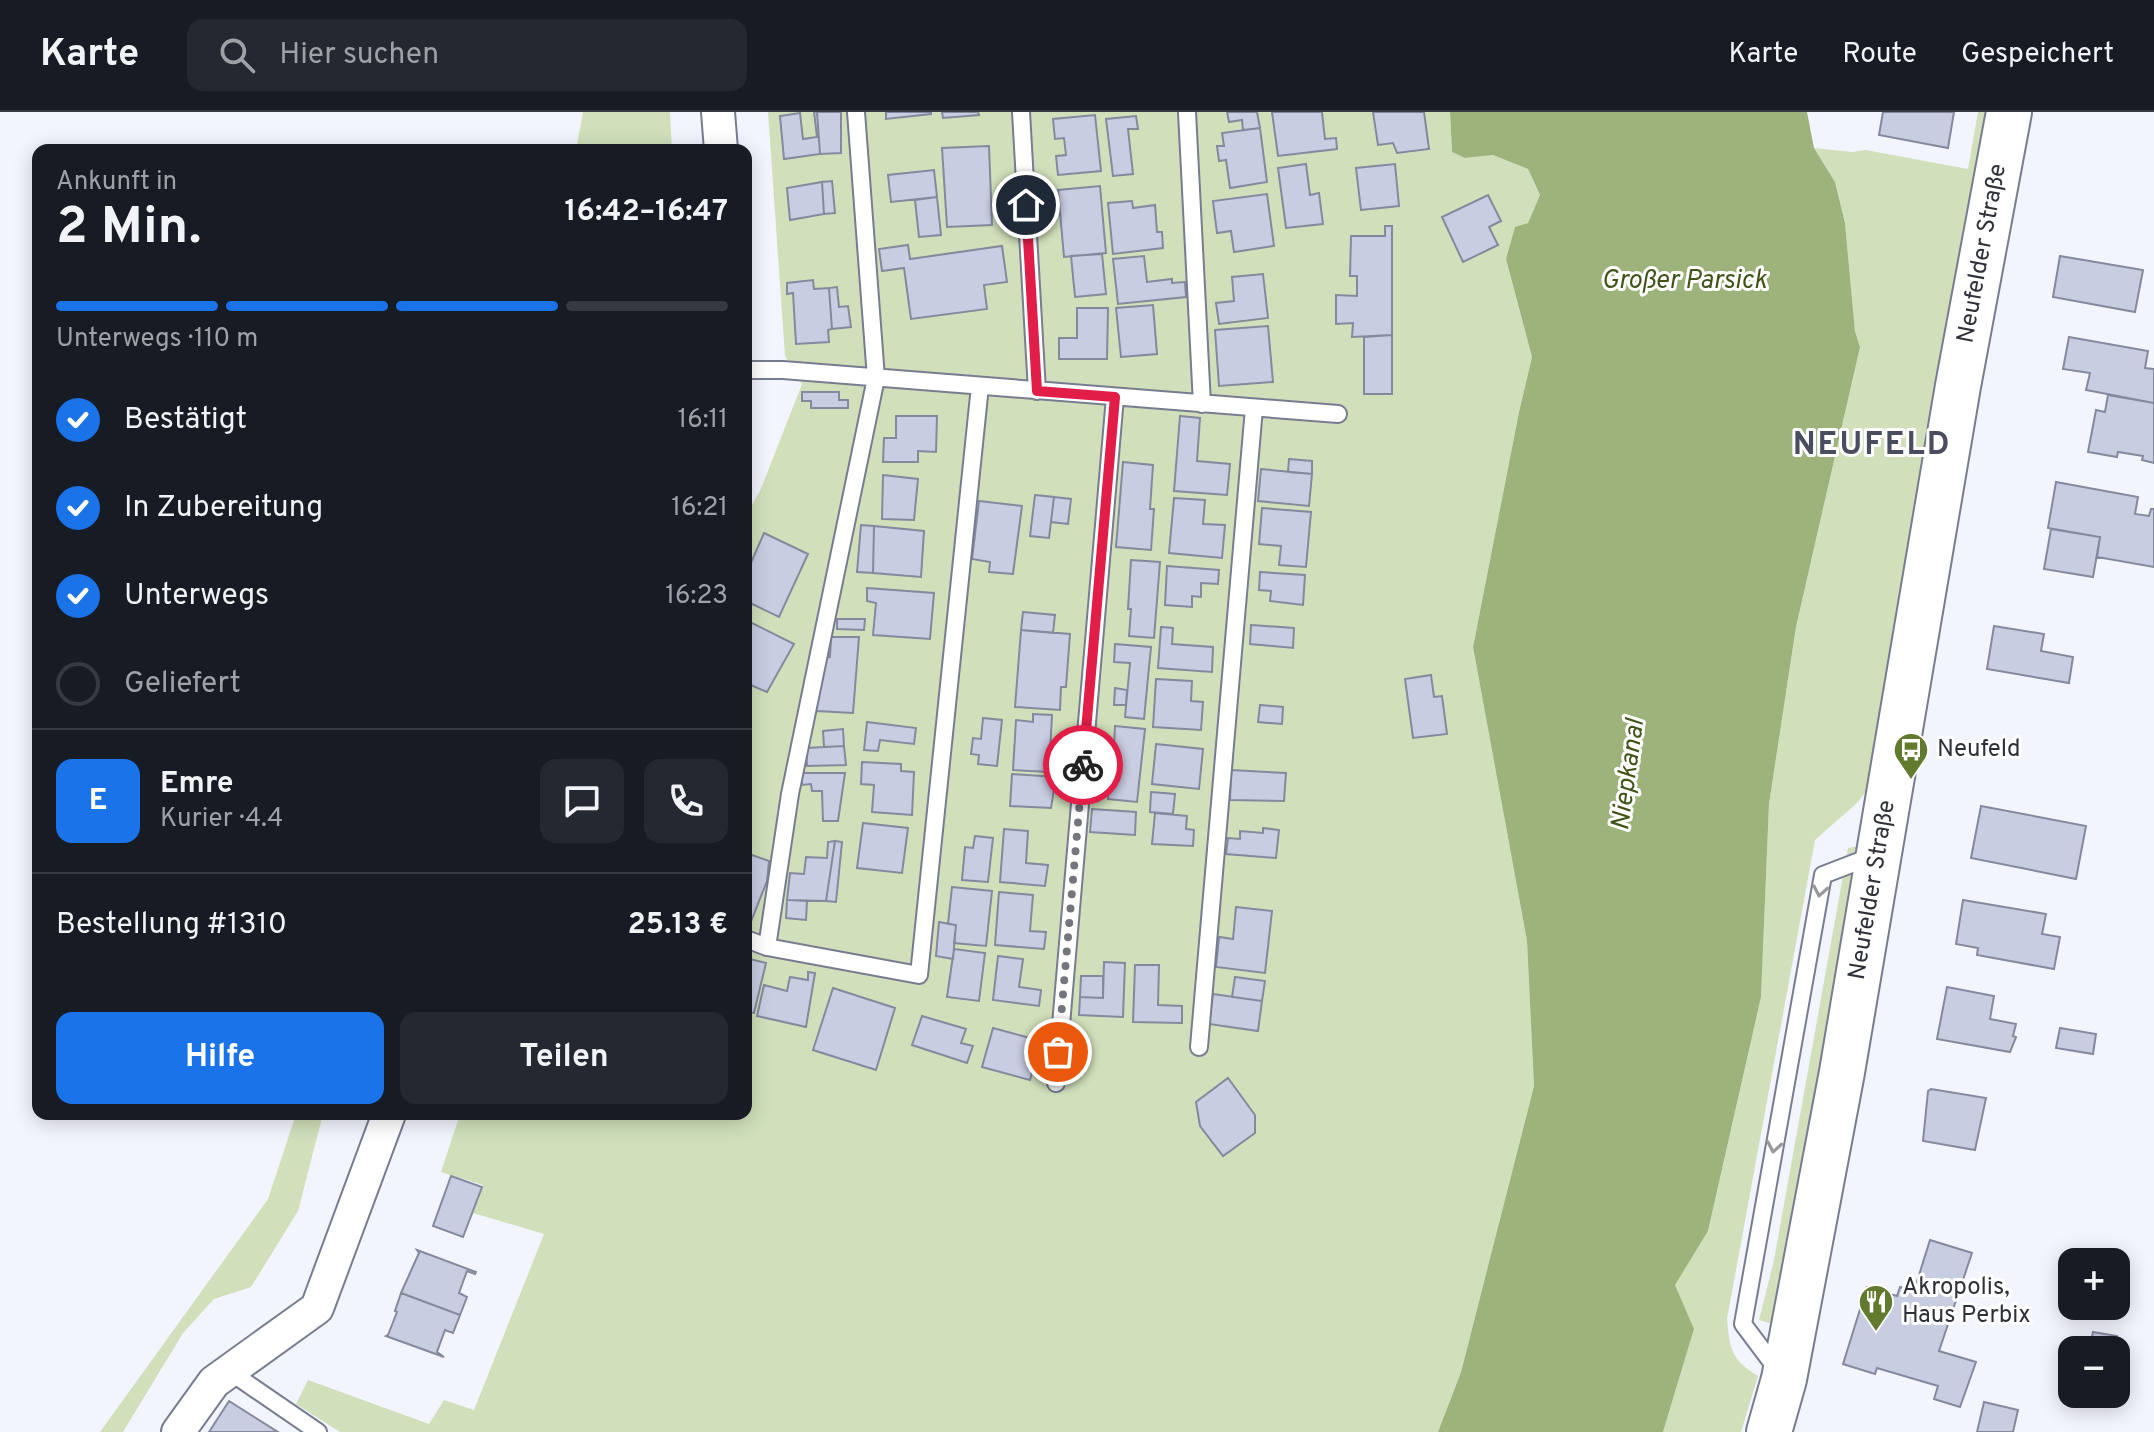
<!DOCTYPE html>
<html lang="de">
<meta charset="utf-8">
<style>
body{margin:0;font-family:Overpass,sans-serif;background:#242831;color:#f1f3f6;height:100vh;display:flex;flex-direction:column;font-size:30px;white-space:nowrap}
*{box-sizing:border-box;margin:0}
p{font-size:26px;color:#9ea1a6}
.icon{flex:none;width:44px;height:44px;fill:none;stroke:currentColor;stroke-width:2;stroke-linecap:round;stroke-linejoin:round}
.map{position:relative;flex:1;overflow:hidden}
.side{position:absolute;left:32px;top:32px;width:720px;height:976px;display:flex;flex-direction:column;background:#171b24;border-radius:16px;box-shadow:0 4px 20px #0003}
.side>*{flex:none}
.controls{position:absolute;left:2058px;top:1136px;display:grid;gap:16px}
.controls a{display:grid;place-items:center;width:72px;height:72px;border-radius:16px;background:#171b24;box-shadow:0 4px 20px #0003;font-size:40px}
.pin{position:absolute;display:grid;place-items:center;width:68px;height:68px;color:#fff;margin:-34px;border:4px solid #fff;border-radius:50%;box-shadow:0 2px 8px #0007}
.courier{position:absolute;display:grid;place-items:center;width:80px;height:80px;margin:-40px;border:6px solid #e11d48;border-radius:50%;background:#fff;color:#222;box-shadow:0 2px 10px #0007}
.headline em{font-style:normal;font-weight:700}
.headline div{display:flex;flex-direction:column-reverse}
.headline{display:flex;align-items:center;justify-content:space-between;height:136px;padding:0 24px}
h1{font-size:52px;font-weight:700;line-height:60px}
.bar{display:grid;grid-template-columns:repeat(4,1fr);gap:12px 8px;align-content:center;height:96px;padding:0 24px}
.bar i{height:10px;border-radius:6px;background:#363941}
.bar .active{background:#1a73e8}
.bar p{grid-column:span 4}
.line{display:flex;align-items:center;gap:20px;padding:0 24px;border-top:2px solid #363941}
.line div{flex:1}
.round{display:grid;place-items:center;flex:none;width:84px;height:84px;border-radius:16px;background:#242831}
ol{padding:0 24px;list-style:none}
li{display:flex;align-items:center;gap:24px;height:88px}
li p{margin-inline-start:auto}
li .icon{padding:8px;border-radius:50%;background:#1a73e8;color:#fff;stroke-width:4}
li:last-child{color:#9ea1a6}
li i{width:44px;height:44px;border:4px solid #363941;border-radius:50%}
.action{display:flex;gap:16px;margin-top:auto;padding:16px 24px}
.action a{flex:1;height:92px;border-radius:16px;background:#1a73e8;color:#fff;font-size:32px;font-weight:700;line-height:92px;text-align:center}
.action a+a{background:#242831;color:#f1f3f6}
header{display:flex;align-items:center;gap:48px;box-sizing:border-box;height:112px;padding:0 40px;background:#171b24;border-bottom:2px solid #363941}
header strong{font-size:38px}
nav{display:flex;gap:44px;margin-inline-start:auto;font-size:28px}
.search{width:560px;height:72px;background:#242831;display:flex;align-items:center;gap:20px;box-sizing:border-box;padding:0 28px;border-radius:16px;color:#9ea1a6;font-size:30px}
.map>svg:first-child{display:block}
.green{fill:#d1e0bb}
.water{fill:#9db37b}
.building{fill:#c8cde2;stroke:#85899d;stroke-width:2}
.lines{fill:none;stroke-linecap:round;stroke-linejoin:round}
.lane-casing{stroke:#787c90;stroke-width:20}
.street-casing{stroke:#787c90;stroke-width:36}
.secondary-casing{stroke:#787c90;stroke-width:48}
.lane{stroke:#fff;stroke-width:16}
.street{stroke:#fff;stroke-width:32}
.secondary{stroke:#fff;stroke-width:44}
.oneway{stroke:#97989c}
.done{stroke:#74767e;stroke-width:8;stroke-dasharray:0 14.4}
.route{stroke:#e11d48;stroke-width:10}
.labels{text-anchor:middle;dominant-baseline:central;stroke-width:6;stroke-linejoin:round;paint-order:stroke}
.street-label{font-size:24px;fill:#2f3139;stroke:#fff}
.poi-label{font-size:24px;fill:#2f3139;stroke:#fff;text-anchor:start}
.water-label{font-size:26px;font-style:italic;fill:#405417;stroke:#fff}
.district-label{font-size:32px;font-weight:bold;letter-spacing:2px;fill:#494d5f;stroke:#fff}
</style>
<header>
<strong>Karte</strong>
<div class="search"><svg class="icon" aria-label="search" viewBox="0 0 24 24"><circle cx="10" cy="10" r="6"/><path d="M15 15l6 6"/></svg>Hier suchen</div>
<nav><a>Karte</a><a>Route</a><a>Gespeichert</a></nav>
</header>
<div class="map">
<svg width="2154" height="1320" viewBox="0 0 2154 1320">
<rect width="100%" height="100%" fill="#f3f5fe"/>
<!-- green -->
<path class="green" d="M583,0h87l2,38h-96z
M768,0h682l2,40 13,6 28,-3 35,14 12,26 -12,29 -22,35 26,98 -13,55 -46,235 54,294 7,145 -73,286 -23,60h-1098l-44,-28 12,-24 121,44 15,-24 30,10 70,-176 -71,-21 10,-28 -42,-13 19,-58h286v-599l14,-24 42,-107 -17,-28z
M1978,0h15l-115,664 -21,27 -42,37 -88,479c3,31 4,40 31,57l-17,56h-78l31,-103 -20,-44 34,-54 53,-234 8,-193 27,-177 64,-280 -5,-16 -10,-108 -10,-41 -21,-34 38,4 14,-2 102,19z
M1864,733l-89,480 -16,-5 15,-60 74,-412z
M296,1002h27l-25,97 -47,76 -37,12 -31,34 -60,99h-23l168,-233z"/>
<!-- water -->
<path class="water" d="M1450,0h357l7,36 21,34 10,41 10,108 5,16 -64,280 -27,177 -8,193 -53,234 -33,54 19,44 -31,103h-225l23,-60 73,-286 -7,-145 -54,-294 46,-235 13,-55 -26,-98 9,-32 13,-4 12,-28 -12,-26 -35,-14 -28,3 -13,-6z"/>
<!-- building -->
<path class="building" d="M814,0h3l3,42 -36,5 -4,-43 20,-3 3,26 14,-2z
M817,0h24v41l-21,1z
M886,0h45v2l-45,5z
M942,0h36l1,3 -36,3z
M1227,0h30l3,16 -17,2 -1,-10 -13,2z
M1272,0h50l3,27 11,-1 1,11 -59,7z
M1373,0h51l5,37 -32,4 -4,-10 -15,2z
M1883,0h71l-6,36 -69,-13z
M1095,3l6,56 -43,4 -2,-19 10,-1 -2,-17 -9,1 -2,-20z
M1136,4l2,13h-10l5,45 -20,2 -7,-57z
M1260,16l7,54 -37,6 -4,-28 -7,1 -2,-15h7l-2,-13z
M989,34l3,79 -45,2 -5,-79z
M1306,52l4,31 9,-2 4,31 -37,4 -8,-60z
M1395,52l4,42 -38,4 -5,-42z
M934,58l3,27 -46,5 -3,-27z
M832,69l3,32 -11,1 -2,-32z
M822,70l2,32 -34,6 -3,-32z
M1100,74l6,67 -42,4 -6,-67z
M1267,82l7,52 -40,6 -3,-21 -14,2 -4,-32z
M1488,83l13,26 -12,6 9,18 -35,17 -21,-45z
M937,85l4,38 -22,2 -4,-37z
M1132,89l1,7 22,-3 2,27h5l1,16 -50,6 -5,-51z
M1385,114h7v109l-40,2 1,-14 -17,1v-29l21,1v-20h-7l1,-40h34z
M908,133l2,14 92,-13 5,36 -23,3 3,24 -76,10 -7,-51 -22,3 -3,-22z
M1102,142l4,40 -31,3 -4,-41z
M1144,144l3,26 25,-3v4l13,-1 1,15 -68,7 -5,-45z
M2060,144l83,14 -8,42 -82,-15z
M1263,162l5,44 -49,6 -3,-21 18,-2 -2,-24z
M813,168l1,9 15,-1 3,41 -4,1 1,12 -33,2 -3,-51 -6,1v-11z
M837,175l2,20 9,-1 3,21 -19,2 -3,-41z
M1153,193l4,49 -36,3 -5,-49z
M1077,196h31l-1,51h-48v-21h18z
M1268,214l5,56 -54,4 -4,-56z
M1392,223v59h-28v-57z
M2069,225l79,14 -3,17 9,1v34l-68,-13 4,-17 -27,-4z
M802,280h37v8h9v8h-37v-7h-9z
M2108,283l46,8v60l-12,-3 1,-4 -25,-4 -1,5 -29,-5 8,-42 9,2z
M896,304h41l-1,36 -18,-1v11h-35l1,-24h12z
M1180,304l20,2 -3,43 33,3 -3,31 -53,-4z
M1289,347l23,2v13l-24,-2z
M1123,350l30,3 -3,44h4l-3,41 -35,-3z
M1261,357l51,5 -3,32 -51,-5z
M883,363l35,4 -4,41 -32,-1z
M2056,370l82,15 -3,17 14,2 2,-7h3v58l-57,-10 3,-20 -52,-9z
M1035,383l19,2 -5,41 -19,-2z
M1054,385l17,2 -3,25 -17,-2z
M1174,386l31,2 -2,24 22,1 -3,33 -53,-5z
M979,389l43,5 -9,68 -24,-2 1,-10 -18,-3z
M1262,396l49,4 -5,55 -27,-2 2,-19 -22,-2z
M861,413l13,1 -1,47 -16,-1z
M874,414l50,5 -3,46 -48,-4z
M2051,417l49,8 -7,40 -49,-8z
M764,421l44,21 -29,63 -33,-16v-27z
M1131,448l29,2 -6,76 -25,-2 2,-27h-3z
M1167,454l52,4 -1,14 -17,-1v14l-9,-1v11l-27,-2z
M1260,460l45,3 -2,30 -33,-4 1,-10 -12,-1z
M867,476l67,5 -4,46 -57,-4 3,-32 -9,-2z
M1023,500l32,3 -2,18 -32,-3z
M837,507h28l-1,11 -27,-1z
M746,508l48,24 -27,48 -21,-9z
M1251,513l43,3 -1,20 -43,-4z
M1994,514l50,8 -3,17 32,6 -4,26 -82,-14z
M1161,515l12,1 -1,16 41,3 -1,25 -54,-4z
M1021,518l49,4 -4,53h-5l-1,23 -45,-3z
M831,525h28l-6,76 -37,-2 3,-53 11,-1z
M1115,532l36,3 -7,72 -19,-2 5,-54 -16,-1z
M1431,563l3,22 8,-1 5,38 -34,4 -8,-59z
M1156,567l36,2 -1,20 12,1 -2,28 -48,-3z
M1115,576l12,2 -1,15h-12z
M1260,593l23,2 -1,17 -24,-2z
M1033,602l19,1 -3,57 -36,-2 3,-50 17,2z
M983,606l19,2 -5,46 -19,-2 1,-9 -8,-1 2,-16 8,1z
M867,610l49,6 -2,16 -34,-4 -2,11 -14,-1z
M1115,614l30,3 -8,73 -29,-3 1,-17 -10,-1 4,-37 11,1z
M843,617l1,17 -20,1 -1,-16z
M1156,632l47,5 -4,40 -47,-5z
M844,634l2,19 -39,1 -1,-18z
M862,650l39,2v7l13,1 -2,43 -40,-3 2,-27 -13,-1z
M1231,658l55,3 -2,28 -54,-1z
M802,661h43l-7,48h-15l-1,-30h-10l-1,-7 -9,1z
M1012,662l44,3 -5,31 -41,-2z
M1151,680l24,2 -2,20 -23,-2z
M1981,694l105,20 -10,53 -105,-21z
M1092,697l44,3 -1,23 -45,-3z
M1155,701l32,3 -1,13 8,1 -1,16 -41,-2z
M863,711l45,5 -6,45 -45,-5z
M1263,716l16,2 -3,28 -50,-4 2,-16 12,1v-8l23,2z
M1004,717l24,2 -2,32 22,2 -3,21 -45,-4z
M975,724l18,2 -5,44 -26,-2 3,-33 8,1z
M835,729l7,1 -6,60 -10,-1z
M835,729l-9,60 -39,-1 3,-27 14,1 2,-17 21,1 1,-16z
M746,741l23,8 -2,20 -17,43 -4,-2z
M952,775l40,4 -6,55 -32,-3 2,-18 -8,-1z
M999,780l34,3 -3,36 16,1 -2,17 -49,-4z
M787,788l20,1 -1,19 -20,-2z
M1963,788l83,14 -4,20 18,3 -6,32 -77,-14 1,-7 -22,-4z
M1236,795l36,4 -7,62 -49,-6 3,-30 14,2z
M939,810l17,3 -3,34 -17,-3z
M954,837l31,4 -6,48 -32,-4z
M998,844l25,3 -4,28 22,3 -2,16 -46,-6z
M750,847l16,4 -12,50 -8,-2v-41z
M1104,850l21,1 -2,54 -44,-2 1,-18 23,1z
M1135,853h24l-1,40 24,1v17l-49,-1z
M808,860l7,1 -9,54 -49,-11 7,-31 23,6 3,-14 18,3z
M1081,864h22v22l-23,-1z
M1235,865l30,4 -3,20 -30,-4z
M1947,875l47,9 -4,23 26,5 -3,12 3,1 -6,15 -73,-13z
M833,876l62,20 -19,62 -63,-20z
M1213,882l49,7 -4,30 -49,-7z
M922,904l44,13 -5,14 12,3 -6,17 -55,-18z
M993,916l41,11 -5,17 7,2 -6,22 -48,-13z
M2060,916l36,6 -3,20 -37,-6z
M1228,966l27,37v18l-32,23 -23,-30 -4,-24z
M1931,977l55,9 -11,52 -52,-9 5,-50z
M451,1064l31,11 -19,50 -30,-11z
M1930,1128l42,13 -33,98 37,11 -16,45 -26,-8 4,-13 -61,-18 -2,6 -32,-10 24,-77 30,9 3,-9 14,4z
M417,1138l59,22 -1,2 -8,-3 -8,22 8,4 -7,18 -59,-22 18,-40z
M401,1181l59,22 -7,18 -8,-3 -8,22 7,5 -58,-21 2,-1 9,-23 -2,-1z
M2093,1220l24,4 -2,14h-26z
M229,1289l49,31h-69z
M1984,1290l34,8 -5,22h-36z"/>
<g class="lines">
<defs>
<path id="lane" d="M1021,0l16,279
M1187,0l15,292
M746,258h37l555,44
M746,827l21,8 152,28 61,-589
M767,835l23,-153 86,-416 -20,-266
M1199,935l55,-639
M1056,971l59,-686
M229,1259l89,61
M1779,1260l-36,-48 80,-449 52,-20"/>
<path id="street" d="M718,0l3,38
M178,1320l36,-50 103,-74 72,-194"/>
<g id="secondary">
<path id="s1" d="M1769,1320l15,-53 58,-307 116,-686 51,-274"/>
</g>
</defs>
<!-- lane casing -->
<use href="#lane" class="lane-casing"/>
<!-- street casing -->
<use href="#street" class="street-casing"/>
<!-- secondary casing -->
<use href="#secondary" class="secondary-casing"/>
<!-- lane -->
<use href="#lane" class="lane"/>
<!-- street -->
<use href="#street" class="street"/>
<!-- secondary -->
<use href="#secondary" class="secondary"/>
</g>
<!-- one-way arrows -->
<defs><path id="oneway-chevron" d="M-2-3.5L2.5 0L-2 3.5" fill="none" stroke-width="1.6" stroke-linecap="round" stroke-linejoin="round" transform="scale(2)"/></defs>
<g class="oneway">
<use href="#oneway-chevron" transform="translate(1820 779) rotate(100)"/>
<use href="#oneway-chevron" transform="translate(1774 1035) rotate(100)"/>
</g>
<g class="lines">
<!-- done -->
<path class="done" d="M1058,940l25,-287"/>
<!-- route -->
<path class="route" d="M1026,93l11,186 78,6 -32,368"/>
</g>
<!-- icons -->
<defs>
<symbol id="bus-pin" viewBox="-11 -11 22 30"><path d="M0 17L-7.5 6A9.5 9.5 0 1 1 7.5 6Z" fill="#617a2d" stroke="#fff"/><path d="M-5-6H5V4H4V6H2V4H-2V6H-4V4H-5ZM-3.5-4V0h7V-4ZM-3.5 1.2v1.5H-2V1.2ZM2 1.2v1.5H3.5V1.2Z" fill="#fff"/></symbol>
<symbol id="restaurant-pin" viewBox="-11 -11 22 30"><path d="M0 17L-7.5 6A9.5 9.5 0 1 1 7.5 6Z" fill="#617a2d" stroke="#fff"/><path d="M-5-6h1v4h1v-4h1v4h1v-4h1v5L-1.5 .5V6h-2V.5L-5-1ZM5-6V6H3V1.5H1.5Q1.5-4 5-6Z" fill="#fff"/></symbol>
</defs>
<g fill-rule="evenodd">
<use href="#bus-pin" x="1891" y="618" width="40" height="54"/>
<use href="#restaurant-pin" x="1856" y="1170" width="40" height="54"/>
</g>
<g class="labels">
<!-- street labels -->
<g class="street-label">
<text stroke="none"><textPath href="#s1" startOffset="1198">Neufelder Straße</textPath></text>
<text stroke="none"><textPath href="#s1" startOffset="552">Neufelder Straße</textPath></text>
</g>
<!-- poi labels -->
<g class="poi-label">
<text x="1937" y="638">Neufeld</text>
<text x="1902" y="1176">Akropolis,<tspan x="1902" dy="28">Haus Perbix</tspan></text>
</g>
<!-- water labels -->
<g class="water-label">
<text x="1684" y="169">Großer Parsick</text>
<text transform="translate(1629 663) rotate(-82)">Niepkanal</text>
</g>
<!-- district labels -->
<g class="district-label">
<text x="1872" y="334">NEUFELD</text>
</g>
</g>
</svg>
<div class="controls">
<a>+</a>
<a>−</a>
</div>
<div class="pin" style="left:1058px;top:940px;background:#ea580c"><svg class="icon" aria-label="bag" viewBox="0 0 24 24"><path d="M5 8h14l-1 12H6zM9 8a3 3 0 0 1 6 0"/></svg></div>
<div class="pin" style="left:1026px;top:93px;background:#1f2937"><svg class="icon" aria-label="home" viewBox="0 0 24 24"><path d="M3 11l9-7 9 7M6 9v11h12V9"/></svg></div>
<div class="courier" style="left:1083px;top:653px"><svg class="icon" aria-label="bike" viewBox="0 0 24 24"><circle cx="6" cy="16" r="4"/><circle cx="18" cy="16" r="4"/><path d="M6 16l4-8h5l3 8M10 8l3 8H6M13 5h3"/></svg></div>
<section class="side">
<div class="headline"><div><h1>2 Min.</h1><p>Ankunft in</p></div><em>16:42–16:47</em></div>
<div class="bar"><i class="active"></i><i class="active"></i><i class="active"></i><i></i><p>Unterwegs · 110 m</p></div>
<ol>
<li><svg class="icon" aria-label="check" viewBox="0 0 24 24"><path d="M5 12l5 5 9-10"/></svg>Bestätigt<p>16:11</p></li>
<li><svg class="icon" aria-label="check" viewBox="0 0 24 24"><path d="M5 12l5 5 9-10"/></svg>In Zubereitung<p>16:21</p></li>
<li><svg class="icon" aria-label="check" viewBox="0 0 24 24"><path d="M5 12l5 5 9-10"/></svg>Unterwegs<p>16:23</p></li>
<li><i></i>Geliefert</li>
</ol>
<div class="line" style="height:144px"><b class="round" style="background:#1a73e8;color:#fff">E</b><div><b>Emre</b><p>Kurier · 4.4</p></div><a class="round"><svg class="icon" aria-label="chat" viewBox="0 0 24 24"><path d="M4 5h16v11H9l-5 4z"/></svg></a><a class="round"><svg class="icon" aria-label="phone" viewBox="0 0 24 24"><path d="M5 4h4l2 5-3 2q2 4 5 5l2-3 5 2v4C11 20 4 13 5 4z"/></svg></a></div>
<div class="line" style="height:104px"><div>Bestellung #1310</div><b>25.13 €</b></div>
<div class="action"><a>Hilfe</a><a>Teilen</a></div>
</section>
</div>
